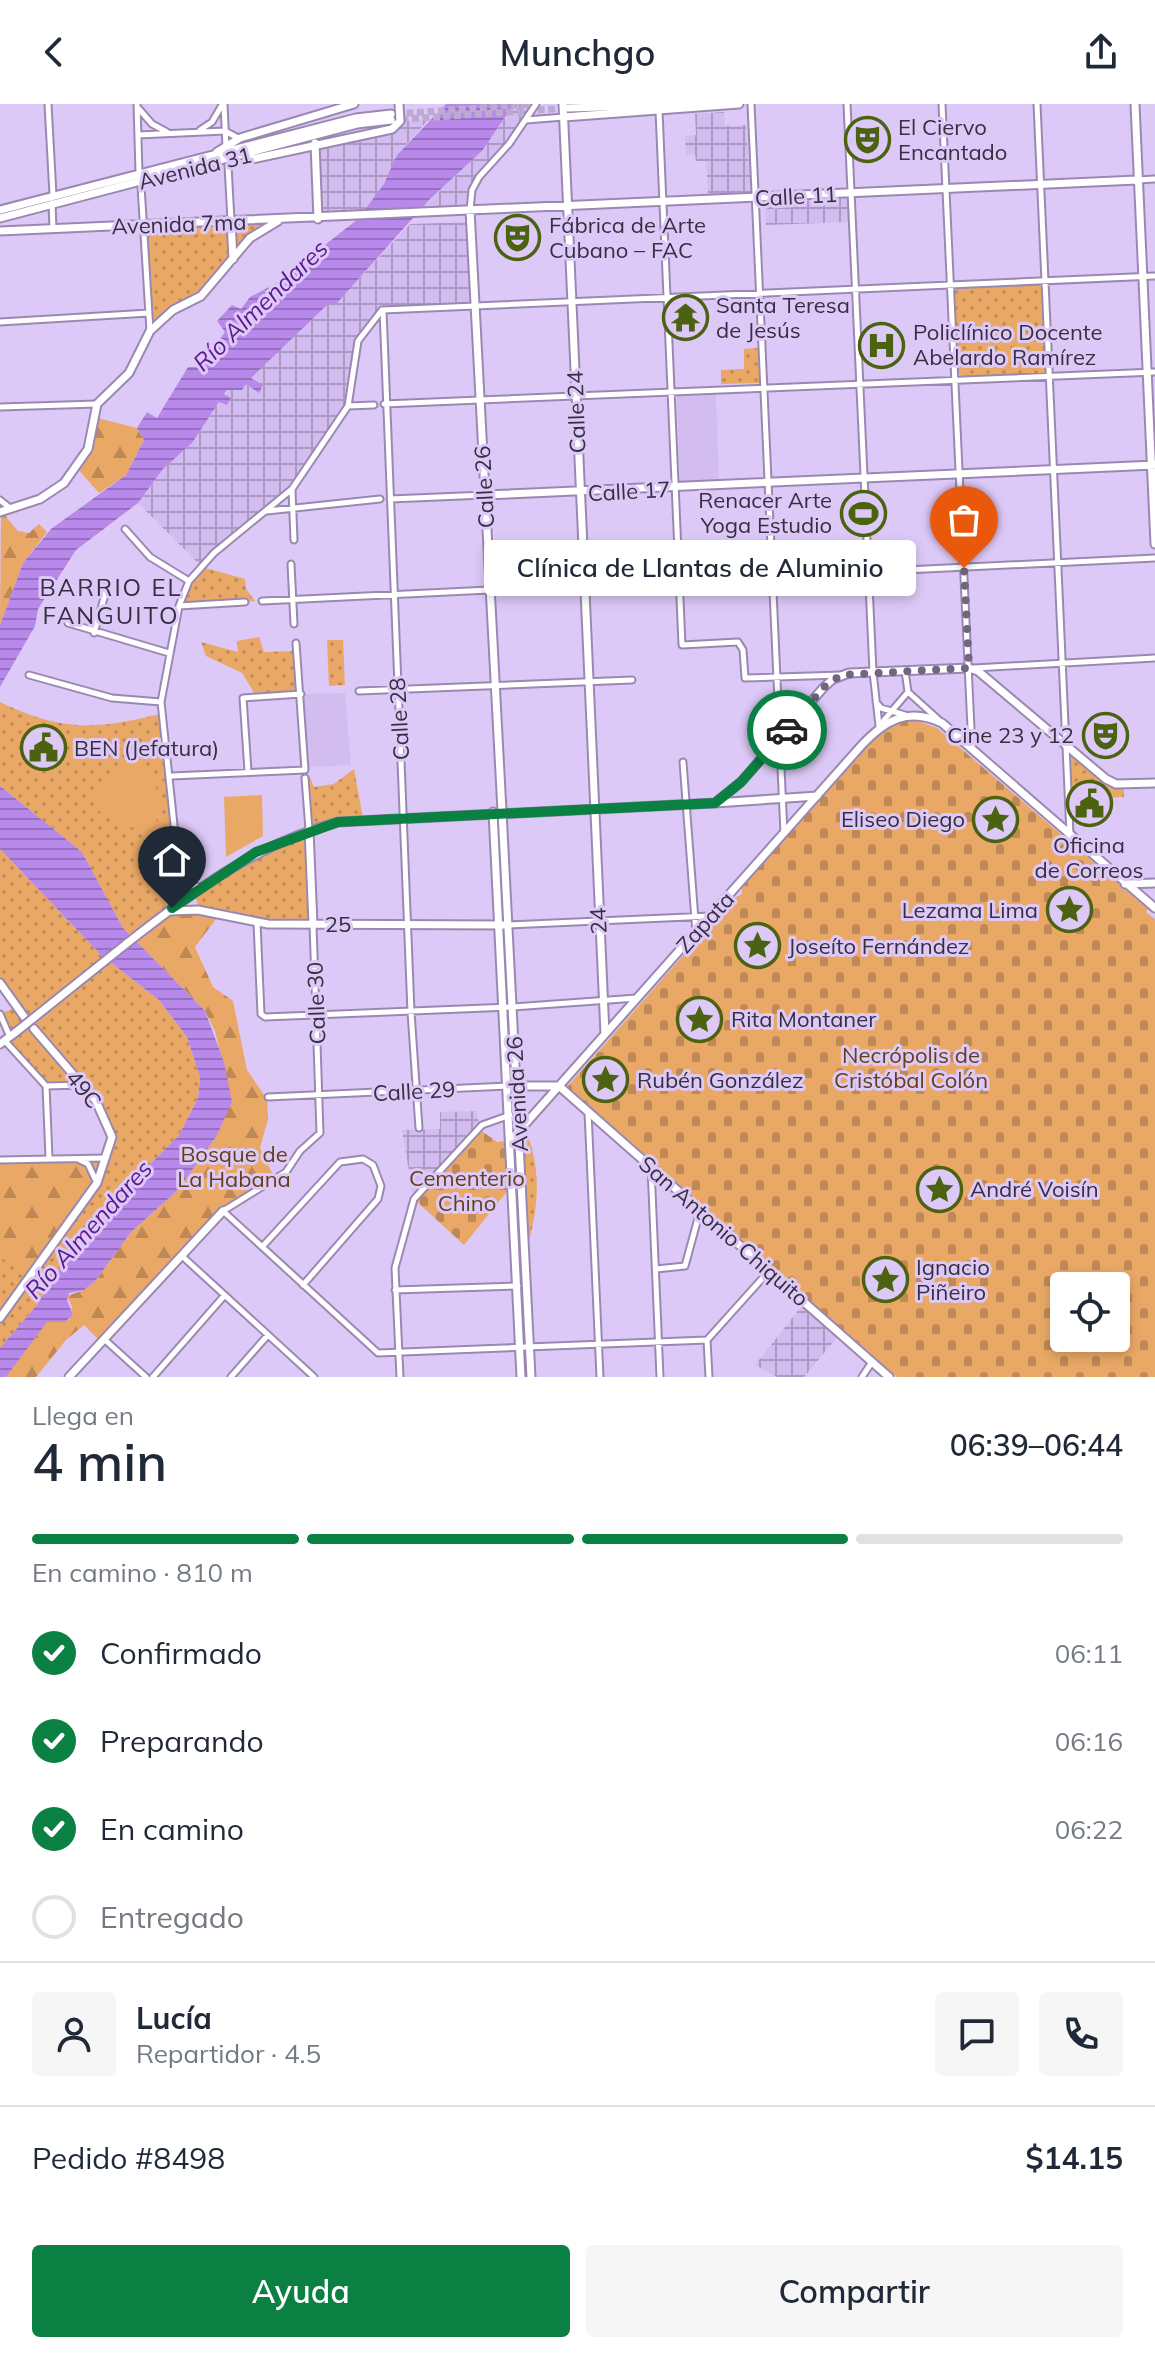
<!DOCTYPE html>
<html lang="es">
<meta charset="utf-8">
<style>
body{margin:0;font-family:Mulish,sans-serif;background:#f6f6f7;color:#1f2937;height:100vh;display:flex;flex-direction:column;font-size:30px;white-space:nowrap}
*{box-sizing:border-box;margin:0}
p{font-size:26px;color:#747a83}
.icon{flex:none;width:44px;height:44px;fill:none;stroke:currentColor;stroke-width:2;stroke-linecap:round;stroke-linejoin:round}
.map{position:relative;height:1273px;overflow:hidden}
.panel{display:flex;flex-direction:column;background:#fff;flex:1}
.panel>*{flex:none}
.buttons{position:absolute;left:1050px;top:1168px;display:grid;gap:16px}
.buttons a{display:grid;place-items:center;width:80px;height:80px;border-radius:8px;background:#fff;box-shadow:0 4px 12px #0003;font-size:40px}
.pin{position:absolute;display:grid;place-items:center;width:68px;height:68px;color:#fff;margin:-82px -34px;border-radius:50% 50% 50% 0;rotate:-45deg;box-shadow:0 0 8px #0007}
.pin .icon{rotate:45deg}
.courier{position:absolute;display:grid;place-items:center;width:80px;height:80px;margin:-40px;border:6px solid #0b8043;border-radius:50%;background:#fff;color:#222;box-shadow:0 2px 10px #0007}
.bubble{position:absolute;height:56px;border-radius:8px;background:#fff;box-shadow:0 4px 12px #0003;font-size:26px;font-weight:600;line-height:56px;text-align:center}
.overview em{font-style:normal;font-weight:600}
.overview div{display:flex;flex-direction:column-reverse}
.overview{display:flex;align-items:center;justify-content:space-between;height:136px;padding:0 32px}
h1{font-size:52px;font-weight:600;line-height:60px}
.bar{display:grid;grid-template-columns:repeat(4,1fr);gap:12px 8px;align-content:center;height:96px;padding:0 32px}
.bar i{height:10px;border-radius:6px;background:#e0e1e3}
.bar .current{background:#0b8043}
.bar p{grid-column:span 4}
.line{display:flex;align-items:center;gap:20px;padding:0 32px;border-top:2px solid #e0e1e3}
.line div{flex:1}
.round{display:grid;place-items:center;flex:none;width:84px;height:84px;border-radius:8px;background:#f6f6f7}
ol{padding:0 32px;list-style:none}
li{display:flex;align-items:center;gap:24px;height:88px}
li p{margin-inline-start:auto}
li .icon{padding:8px;border-radius:50%;background:#0b8043;color:#fff;stroke-width:4}
li:last-child{color:#747a83}
li i{width:44px;height:44px;border:4px solid #e0e1e3;border-radius:50%}
.action{display:flex;gap:16px;margin-top:auto;padding:16px 32px}
.action a{flex:1;height:92px;border-radius:8px;background:#0b8043;color:#fff;font-size:32px;font-weight:600;line-height:92px;text-align:center}
.action a+a{background:#f6f6f7;color:#1f2937}
header{display:flex;justify-content:space-between;align-items:center;height:104px;padding:0 32px;background:#fff;font-size:36px;font-weight:600}
.map>svg:first-child{display:block}
.built{fill:#d3bcf0}
.industrial{fill:url(#industrial-grid)}
.grass{fill:url(#grass-dots)}
.forest{fill:url(#forest-firs)}
.cemetery{fill:url(#cemetery-stones);fill-rule:evenodd}
.garden{fill:#eaa866}
.water{fill:url(#water-rules)}
.lines{fill:none;stroke-linecap:round;stroke-linejoin:round}
.primary-tunnel{stroke:#bcaad3;stroke-width:7;stroke-dasharray:7 3.5;stroke-linecap:butt}
.street-casing{stroke:#9b88b2;stroke-width:9}
.secondary-casing{stroke:#9b88b2;stroke-width:11}
.primary-casing{stroke:#9b88b2;stroke-width:11}
.street{stroke:#fff;stroke-width:5}
.secondary{stroke:#fff;stroke-width:7}
.primary{stroke:#fff;stroke-width:7}
.primary-bridge-casing{stroke:#9b88b2;stroke-width:11;stroke-linecap:butt}
.primary-bridge{stroke:#fff;stroke-width:7}
.done{stroke:#716581;stroke-width:8;stroke-dasharray:0 14.4}
.route{stroke:#0b8043;stroke-width:10}
.labels{text-anchor:middle;dominant-baseline:central;stroke-width:6;stroke-linejoin:round;paint-order:stroke}
.poi-label{font-size:22px;fill:#372f41;stroke:#ddc9f7;text-anchor:start}
.street-label{font-size:22px;fill:#372f41;stroke:#ddc9f7}
.park-label{font-size:22px;fill:#63401b;stroke:#ddc9f7}
.water-label{font-size:24px;font-style:italic;fill:#5c198e;stroke:#ddc9f7}
.neighbourhood-label{font-size:24px;letter-spacing:2px;fill:#372f41;stroke:#ddc9f7}
</style>
<header><svg class="icon" aria-label="back" viewBox="0 0 24 24"><path d="M15 5l-7 7 7 7"/></svg>Munchgo<svg class="icon" aria-label="share" viewBox="0 0 24 24"><path d="M12 15V3M7 8l5-5 5 5M5 13v7h14v-7"/></svg></header>
<div class="map">
<svg width="1155" height="1273" viewBox="0 0 1155 1273">
<defs>
<pattern id="industrial-grid" width="8" height="8" patternUnits="userSpaceOnUse" patternTransform="scale(2)"><rect width="8" height="8" fill="#d3bcf0"/><path d="M0 4h8M4 0v8" fill="none" stroke="#ac99c4"/></pattern>
<pattern id="grass-dots" width="8" height="8" patternUnits="userSpaceOnUse" patternTransform="scale(2)"><rect width="8" height="8" fill="#eaa866"/><path d="M2 2h.1M6 6h.1" fill="none" stroke="#be8956" stroke-width="1.8" stroke-linecap="round"/></pattern>
<pattern id="forest-firs" width="22" height="20" patternUnits="userSpaceOnUse" patternTransform="scale(2)"><rect width="22" height="20" fill="#eaa866"/><path d="M5 1l3.5 6h-7zM16 11l3.5 6h-7z" fill="#be8956"/></pattern>
<pattern id="cemetery-stones" width="16" height="16" patternUnits="userSpaceOnUse" patternTransform="scale(2)"><rect width="16" height="16" fill="#eaa866"/><path d="M2 7V4a2 2 0 0 1 4 0v3zM10 15v-3a2 2 0 0 1 4 0v3z" fill="#be8956"/></pattern>
<pattern id="water-rules" width="6" height="5" patternUnits="userSpaceOnUse" patternTransform="scale(2)"><rect width="6" height="5" fill="#b889eb"/><path d="M0 2.5h6" fill="none" stroke="#9670c0"/></pattern>
</defs>
<rect width="100%" height="100%" fill="#ddc9f7"/>
<!-- built -->
<path class="built" d="M716,291l3,85 -39,2 -3,-86z
M345,589l6,72 -42,2 -8,-73z"/>
<!-- industrial -->
<path class="industrial" d="M515,0h19l-30,44 -29,30 -11,28 -41,1 59,-56z
M724,8l1,14 21,-1 5,67 -43,2 -2,-33h-10l-1,-7 -9,1 -1,-19 11,-1 -1,-21z
M428,16l-31,35 -12,29 -27,35h-40l-3,-75 77,-15 8,-8z
M848,94l1,24 -83,3 -1,-22z
M471,118l4,83 -92,5 -25,31 -10,65 -56,83 -90,78 -64,-64 25,-34 29,-26 28,-42 7,4v-15h15l4,-6 6,4 -2,-10 79,-76h8l73,-78z
M477,1007l2,14 -66,69 -11,-64 38,-1v-17z
M804,1199l36,31 -36,43h-27l-22,-12z"/>
<!-- grass -->
<path class="grass" d="M282,116l-19,9 -62,67 -28,14 -23,21 -7,-106z
M1039,180l4,4 5,81 -3,5 -83,3 -5,-6 -2,-82z
M758,244l2,35 -39,1v-14l23,-1v-20z
M202,463l43,12 1,10 9,12 -76,5 10,-25z
M259,533l5,15 30,-1 2,40 -41,3 -13,-21 -36,-17 -5,-14 37,10 -1,-11z
M327,536h16l2,45 -16,1z
M0,598c62,30 97,28 163,11l17,168 -8,27 -35,34 -14,-14 -41,-76 -82,-66z
M1066,639l40,36 18,5v13l-55,3z
M354,665l9,49 -54,13 4,93h-45l-68,-13 -6,-18 33,-24 81,-39 -3,-55h4l5,12 20,-3z
M0,745l101,106 58,45 28,37 13,40 -2,21 -19,37 -41,42 -85,99 -16,29 -37,43v-92l29,23 74,-107 7,-44 -27,-42h-37l-40,-43 7,-5 -11,-25 15,-6 -17,-25z
M524,1020c19,50 15,81 1,133l-6,-128z"/>
<!-- forest -->
<path class="forest" d="M94,313l43,11 7,12 -18,35 -27,18 -22,-25z
M1,407l17,20 11,2 10,-9 8,8 -24,31 -23,62z
M170,807l49,4 -24,32 18,40 20,14 14,69 20,29 1,20 -8,29 15,31 -52,32 -122,131 -17,-17 -18,15 -30,37h-30l41,-56 22,-1 3,-13 -5,-11 17,-6 12,-10 35,-48 46,-41 39,-54 10,-59 -11,-47 -10,-20 -68,-69z
M106,1054l-3,14 -73,108 -30,-24v-96z"/>
<!-- cemetery -->
<path class="cemetery" d="M912,615l25,9 211,181 -2,3 9,7v458h-258l-330,-290 166,-188 9,-5v-7l139,-156 12,-8zM1064,1182h52v52h-52z
M479,1025l18,13 14,-2 2,44 -49,61 -50,-46z"/>
<!-- garden -->
<path class="garden" d="M132,651c27,22 34,48 19,80l-49,-20 -7,-12 1,-6z
M262,691l1,41 -37,21 -2,-60z"/>
<!-- water -->
<path class="water" d="M446,0h68l-32,47 -53,49 -92,103h-8l-78,75 12,7 -4,8 -13,-9 -4,6h-15l-3,4 7,4 -4,7 -8,-3 -27,41 -29,26 -25,34 -62,47 -38,59 -3,17 -35,61v-62l23,-62 28,-34 75,-54 18,-35 -7,-12 10,-16 10,6 31,-51h12l25,-35 -8,-11 15,-16 9,4 9,-12 25,-13 83,-65 26,-35 13,-29z
M0,682l82,66 41,76 82,83 19,51 8,40 -16,35 -39,54 -46,41 -35,48 -12,10 -15,3 -2,7 6,15 -8,7h-18l-41,55h-6v-29l37,-43 16,-28 85,-100 41,-42 19,-37 2,-21 -13,-40 -28,-37 -58,-45 -101,-106z"/>
<g class="lines">
<!-- primary-tunnel -->
<path class="primary-tunnel" d="M396,10l137,-10
M391,16l177,-12"/>
<defs>
<path id="street" d="M48,0l5,91
M137,0l2,69
M224,0l2,43
M751,0l33,730
M847,0l26,568 6,54
M942,0l30,646
M1037,0l33,731
M139,5l13,15 15,8
M659,7l23,534 56,-3 5,8 2,28 96,-3
M526,16l38,-3
M200,26l12,-8 10,-17
M138,31l87,-4 13,7
M228,61l3,56
M1137,76l18,-1
M141,82l9,145
M52,99l1,26
M470,106l2,-20 7,-13 30,-33 27,-40
M383,206l28,702 8,116
M383,206l772,-34
M0,218l149,-9
M384,300l771,-32
M348,302l26,-1
M0,303l97,-3
M292,386l2,50
M390,395l95,-4
M0,396l11,9
M267,407l113,-12
M125,425l25,28 39,24
M291,460l3,60
M262,497l893,-43
M179,502l66,-4
M68,519l101,30
M94,529l14,-49
M974,564l181,-10
M905,567l3,21 31,28
M29,571l83,23 49,4
M359,587l273,-11
M876,598l5,6 24,7
M879,622l29,-34
M683,658l13,171
M248,667l-5,-73 58,-4
M172,672l133,-6 -9,-127
M305,674l4,52
M180,769l12,13 8,1
M174,801l6,-19 -1,-14 -18,-170 18,-96 10,-25 25,-28 78,-64 56,-83 10,-65 24,-31
M257,819l4,91 4,3 248,-10 124,-9
M313,820l7,209 -20,18 -14,21 -63,39 155,142 329,-13 62,-69
M507,821l203,-9
M0,910l10,23
M5,937l41,45 36,-1
M46,982l3,72
M268,993l240,-11
M588,1008l12,265
M78,1055l10,5 8,17
M0,1056l106,-2
M651,1063l9,210
M262,1143l78,-85 23,-3 10,6 8,21 -3,13 -75,86
M182,1152l132,121
M656,1165l29,-3 15,-55
M395,1186l123,-4
M104,1235l42,38
M707,1236l2,37
M153,1273l71,-81
M231,1273l36,-41
M400,1273l-5,-109 19,-69 68,-74 28,-10
M862,1273l10,-15"/>
<path id="secondary" d="M563,0l42,930
M1135,0l20,440
M564,13l175,-13
M315,39l3,76
M470,106l32,601
M231,117l2,38
M0,127l1137,-51
M485,391l670,-30
M0,408l40,-13 24,-16 24,-34 9,-45 32,-31 21,-42 23,-21 28,-14 49,-58 28,-17
M715,699l102,-7
M309,726l4,94
M1125,780l30,-1
M170,807l28,-1 70,14 239,1
M0,879l25,35
M511,982h48
M559,982l330,291
M511,1036l350,-394c24,-26 47,-39 81,-23l213,185
M0,1214l97,-135 15,-46 -16,-36 -62,-72
M69,1273l154,-166"/>
<path id="primary" d="M568,4l134,-4
M217,48l23,-14 114,-34
M252,55l140,-30 8,-8 -1,-17
M0,106l356,-92 35,-4
M0,114l357,-94 34,-4
M502,707l29,566
M493,708l28,565
M126,840c66,-52 130,-100 212,-122l377,-19 26,-21 83,-95 9,-8 16,-6 120,-5 9,3 128,108 10,5 39,-1
M0,940l16,-12"/>
</defs>
<!-- street casing -->
<use href="#street" class="street-casing"/>
<!-- secondary casing -->
<use href="#secondary" class="secondary-casing"/>
<!-- primary casing -->
<use href="#primary" class="primary-casing"/>
<!-- street -->
<use href="#street" class="street"/>
<!-- secondary -->
<use href="#secondary" class="secondary"/>
<!-- primary -->
<use href="#primary" class="primary"/>
<defs>
<path id="primary-bridge" d="M16,928l110,-88"/>
</defs>
<!-- primary-bridge casing -->
<use href="#primary-bridge" class="primary-bridge-casing"/>
<!-- primary-bridge -->
<use href="#primary-bridge" class="primary-bridge"/>
</g>
<g class="lines">
<!-- done -->
<path class="done" d="M787,626l37,-43 17,-12 128,-7 -5,-100"/>
<!-- route -->
<path class="route" d="M172,804l84,-56 82,-30 377,-19 26,-21 46,-52"/>
</g>
<!-- icons -->
<defs>
<symbol id="theatre-ring" viewBox="-11 -11 22 22"><circle r="9.5" fill="#ddc9f7" stroke="#4b6210" stroke-width="1.5"/><path d="M-5-5.5Q0-4 5-5.5V0Q5 5 0 6Q-5 5-5 0ZM-3.3-2.5H-1v1.5H-3.3ZM1-2.5H3.3v1.5H1ZM-2.8 1Q0 5.5 2.8 1Z" fill="#4b6210"/></symbol>
<symbol id="temple-ring" viewBox="-11 -11 22 22"><circle r="9.5" fill="#ddc9f7" stroke="#4b6210" stroke-width="1.5"/><path d="M0-6L5-2H3V0L6.5 2.5H4V6H1.5V3h-3V6H-4V2.5H-6.5L-3 0V-2H-5Z" fill="#4b6210"/></symbol>
<symbol id="hospital-ring" viewBox="-11 -11 22 22"><circle r="9.5" fill="#ddc9f7" stroke="#4b6210" stroke-width="1.5"/><path d="M-5-5h3v3.5h4V-5h3V5h-3V1.5h-4V5h-3Z" fill="#4b6210"/></symbol>
<symbol id="stadium-ring" viewBox="-11 -11 22 22"><circle r="9.5" fill="#ddc9f7" stroke="#4b6210" stroke-width="1.5"/><path d="M0-5a6.5 5 0 1 0 0 10a6.5 5 0 1 0 0-10ZM-3.5-1.8h7v3.6h-7Z" fill="#4b6210"/></symbol>
<symbol id="civic-ring" viewBox="-11 -11 22 22"><circle r="9.5" fill="#ddc9f7" stroke="#4b6210" stroke-width="1.5"/><path d="M-.6-6.5H3V-4.5H.6V-3L4-1V1h2V6H-6V1h2V-1L-.6-3ZM-1.2 2.5V6h2.4V2.5Z" fill="#4b6210"/></symbol>
<symbol id="sight-ring" viewBox="-11 -11 22 22"><circle r="9.5" fill="#ddc9f7" stroke="#4b6210" stroke-width="1.5"/><path d="M0-6L1.8-2.2L6-1.7L2.9 1.2L3.7 5.4L0 3.3L-3.7 5.4L-2.9 1.2L-6-1.7L-1.8-2.2Z" fill="#4b6210"/></symbol>
</defs>
<g fill-rule="evenodd">
<use href="#theatre-ring" x="842" y="10" width="51" height="51"/>
<use href="#theatre-ring" x="492" y="108" width="51" height="51"/>
<use href="#temple-ring" x="660" y="188" width="51" height="51"/>
<use href="#hospital-ring" x="856" y="216" width="51" height="51"/>
<use href="#stadium-ring" x="838" y="384" width="51" height="51"/>
<use href="#theatre-ring" x="1080" y="606" width="51" height="51"/>
<use href="#civic-ring" x="18" y="618" width="51" height="51"/>
<use href="#civic-ring" x="1064" y="674" width="51" height="51"/>
<use href="#sight-ring" x="970" y="690" width="51" height="51"/>
<use href="#sight-ring" x="1044" y="780" width="51" height="51"/>
<use href="#sight-ring" x="732" y="816" width="51" height="51"/>
<use href="#sight-ring" x="674" y="890" width="51" height="51"/>
<use href="#sight-ring" x="580" y="950" width="51" height="51"/>
<use href="#sight-ring" x="914" y="1060" width="51" height="51"/>
<use href="#sight-ring" x="860" y="1150" width="51" height="51"/>
</g>
<g class="labels">
<!-- poi labels -->
<g class="poi-label">
<text x="898" y="23">El Ciervo<tspan x="898" dy="25">Encantado</tspan></text>
<text x="549" y="121">Fábrica de Arte<tspan x="549" dy="25">Cubano – FAC</tspan></text>
<text x="716" y="201">Santa Teresa<tspan x="716" dy="25">de Jesús</tspan></text>
<text x="913" y="228">Policlínico Docente<tspan x="913" dy="25">Abelardo Ramírez</tspan></text>
<text x="832" y="396" text-anchor="end">Renacer Arte<tspan x="832" dy="25">Yoga Estudio</tspan></text>
<text x="1074" y="631" text-anchor="end">Cine 23 y 12</text>
<text x="74" y="644">BEN (Jefatura)</text>
<text x="965" y="715" text-anchor="end">Eliseo Diego</text>
<text x="1089" y="741" text-anchor="middle">Oficina<tspan x="1089" dy="25">de Correos</tspan></text>
<text x="1038" y="806" text-anchor="end">Lezama Lima</text>
<text x="788" y="842">Joseíto Fernández</text>
<text x="731" y="915">Rita Montaner</text>
<text x="637" y="976">Rubén González</text>
<text x="970" y="1085">André Voisín</text>
<text x="916" y="1163">Ignacio<tspan x="916" dy="25">Piñeiro</tspan></text>
</g>
<!-- street labels -->
<g class="street-label">
<text transform="translate(195 64) rotate(-14)">Avenida 31</text>
<text transform="translate(796 92) rotate(-3)">Calle 11</text>
<text transform="translate(179 120) rotate(-2)">Avenida 7ma</text>
<text transform="translate(576 308) rotate(-92)">Calle 24</text>
<text transform="translate(484 383) rotate(-93)">Calle 26</text>
<text transform="translate(629 387) rotate(-3)">Calle 17</text>
<text transform="translate(399 615) rotate(-93)">Calle 28</text>
<text transform="translate(598 817) rotate(-93)">24</text>
<text transform="translate(705 818) rotate(-48)">Zapata</text>
<text x="338" y="820">25</text>
<text transform="translate(316 899) rotate(-92)">Calle 30</text>
<text transform="translate(84 985) rotate(51)">49C</text>
<text transform="translate(414 987) rotate(-3)">Calle 29</text>
<text transform="translate(517 990) rotate(-93)">Avenida 26</text>
<text transform="translate(724 1127) rotate(41)">San Antonio Chiquito</text>
</g>
<!-- park labels -->
<g class="park-label">
<text x="911" y="951">Necrópolis de<tspan x="911" dy="25">Cristóbal Colón</tspan></text>
<text x="234" y="1050">Bosque de<tspan x="234" dy="25">La Habana</tspan></text>
<text x="467" y="1074">Cementerio<tspan x="467" dy="25">Chino</tspan></text>
</g>
<!-- water labels -->
<g class="water-label">
<text transform="translate(260 201) rotate(-44)">Río Almendares</text>
<text transform="translate(88 1125) rotate(-48)">Río Almendares</text>
</g>
<!-- neighbourhood labels -->
<g class="neighbourhood-label">
<text x="111" y="483">BARRIO EL<tspan x="111" dy="28">FANGUITO</tspan></text>
</g>
</g>
</svg>
<div class="buttons">
<a><svg class="icon" aria-label="locate" viewBox="0 0 24 24"><circle cx="12" cy="12" r="6"/><path d="M12 2v4M12 18v4M2 12h4M18 12h4"/></svg></a>
</div>
<div class="pin" style="left:964px;top:464px;background:#ea580c"><svg class="icon" aria-label="bag" viewBox="0 0 24 24"><path d="M5 8h14l-1 12H6zM9 8a3 3 0 0 1 6 0"/></svg></div>
<div class="pin" style="left:172px;top:804px;background:#1f2937"><svg class="icon" aria-label="home" viewBox="0 0 24 24"><path d="M3 11l9-7 9 7M6 9v11h12V9"/></svg></div>
<div class="courier" style="left:787px;top:626px"><svg class="icon" aria-label="car" viewBox="0 0 24 24"><path d="M5 17H2v-5l4-1 3-4h7l3 4 3 1v5h-3M9 17h6M6 11h13"/><circle cx="7" cy="17" r="2"/><circle cx="17" cy="17" r="2"/></svg></div>
<div class="bubble" style="left:484px;top:436px;width:432px">Clínica de Llantas de Aluminio</div>
</div>
<section class="panel">
<div class="overview"><div><h1>4 min</h1><p>Llega en</p></div><em>06:39–06:44</em></div>
<div class="bar"><i class="current"></i><i class="current"></i><i class="current"></i><i></i><p>En camino · 810 m</p></div>
<ol>
<li><svg class="icon" aria-label="check" viewBox="0 0 24 24"><path d="M5 12l5 5 9-10"/></svg>Confirmado<p>06:11</p></li>
<li><svg class="icon" aria-label="check" viewBox="0 0 24 24"><path d="M5 12l5 5 9-10"/></svg>Preparando<p>06:16</p></li>
<li><svg class="icon" aria-label="check" viewBox="0 0 24 24"><path d="M5 12l5 5 9-10"/></svg>En camino<p>06:22</p></li>
<li><i></i>Entregado</li>
</ol>
<div class="line" style="height:144px"><a class="round"><svg class="icon" aria-label="person" viewBox="0 0 24 24"><circle cx="12" cy="8" r="4"/><path d="M4 21q1-7 8-7t8 7"/></svg></a><div><b>Lucía</b><p>Repartidor · 4.5</p></div><a class="round"><svg class="icon" aria-label="chat" viewBox="0 0 24 24"><path d="M4 5h16v11H9l-5 4z"/></svg></a><a class="round"><svg class="icon" aria-label="phone" viewBox="0 0 24 24"><path d="M5 4h4l2 5-3 2q2 4 5 5l2-3 5 2v4C11 20 4 13 5 4z"/></svg></a></div>
<div class="line" style="height:104px"><div>Pedido #8498</div><b>$14.15</b></div>
<div class="action"><a>Ayuda</a><a>Compartir</a></div>
</section>
